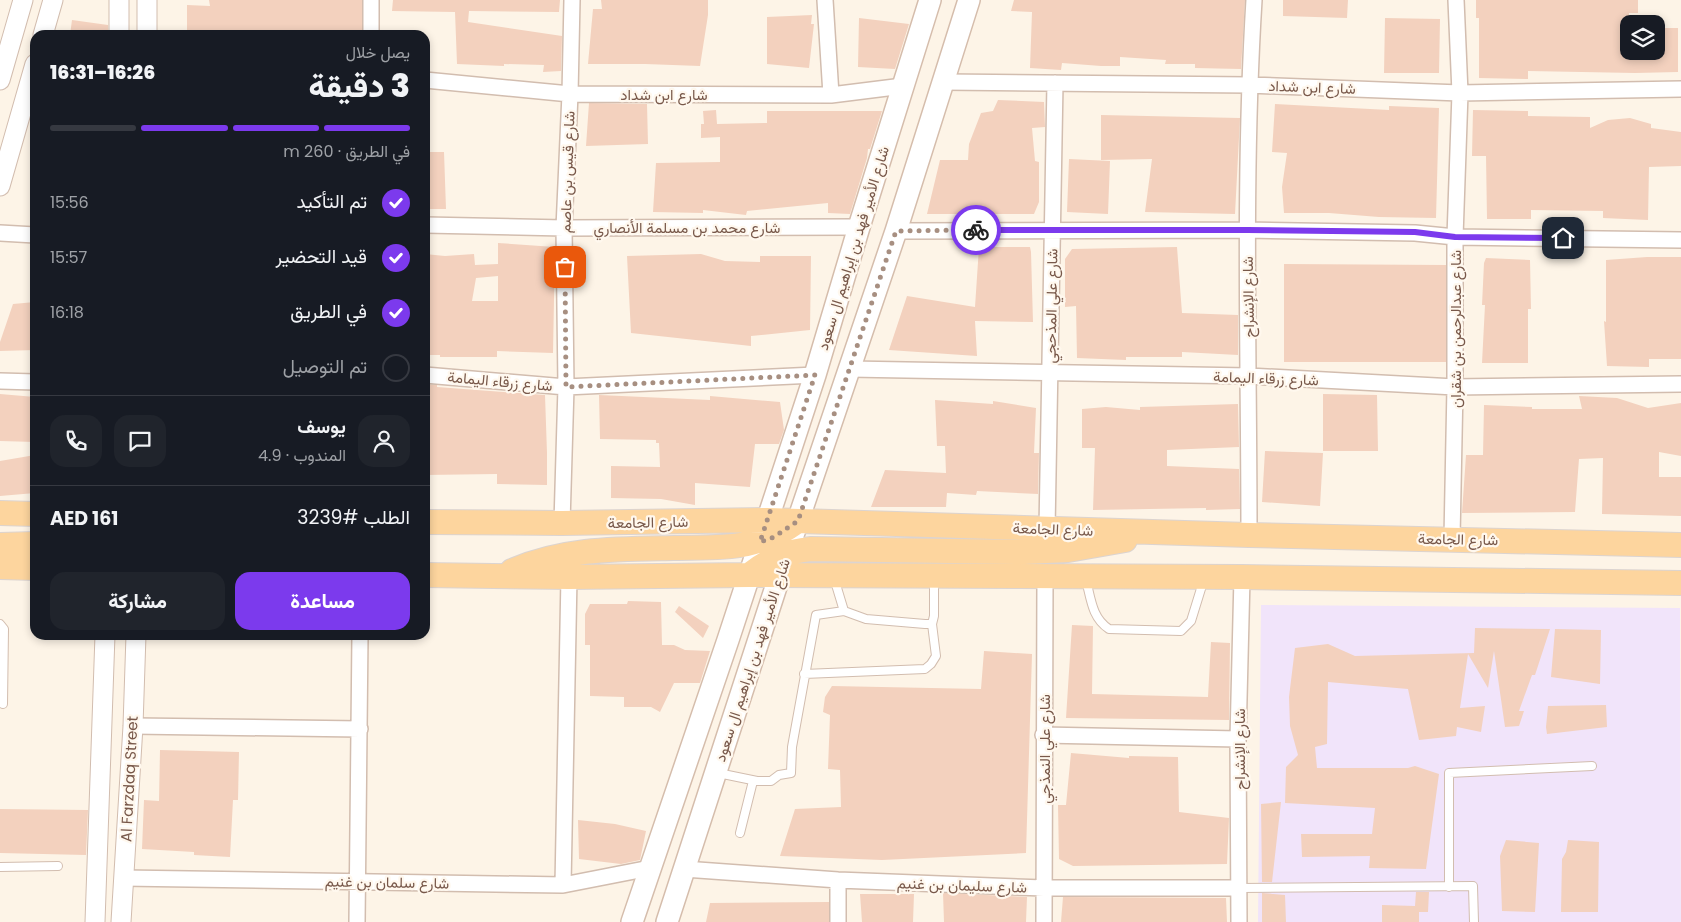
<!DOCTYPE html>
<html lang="ar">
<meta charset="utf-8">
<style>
body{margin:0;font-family:Poppins,Vazirmatn,sans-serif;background:#20242c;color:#f1f3f6;direction:rtl;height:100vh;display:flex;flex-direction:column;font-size:19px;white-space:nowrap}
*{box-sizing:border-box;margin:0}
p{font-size:16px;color:#9ea1a6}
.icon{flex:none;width:28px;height:28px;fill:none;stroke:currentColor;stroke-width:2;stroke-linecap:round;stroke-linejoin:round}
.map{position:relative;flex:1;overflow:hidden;direction:ltr}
.side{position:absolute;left:30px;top:30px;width:400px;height:610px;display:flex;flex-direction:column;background:#171b24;border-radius:15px;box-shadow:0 2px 8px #0003;direction:rtl}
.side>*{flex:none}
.fabs{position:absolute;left:1620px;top:15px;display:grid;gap:10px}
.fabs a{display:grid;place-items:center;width:45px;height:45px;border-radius:10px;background:#171b24;box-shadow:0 2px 8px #0003;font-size:25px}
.pin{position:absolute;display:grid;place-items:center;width:42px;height:42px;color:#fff;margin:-21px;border-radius:10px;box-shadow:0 2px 8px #0006}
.courier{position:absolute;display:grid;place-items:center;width:50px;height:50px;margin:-25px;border:4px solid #7c3aed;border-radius:50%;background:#fff;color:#222;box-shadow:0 1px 6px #0007}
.overview em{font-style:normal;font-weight:800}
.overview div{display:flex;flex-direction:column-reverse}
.overview{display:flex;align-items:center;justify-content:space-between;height:85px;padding:0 20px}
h1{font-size:32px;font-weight:800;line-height:38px}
.bar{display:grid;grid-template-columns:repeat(4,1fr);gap:8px 5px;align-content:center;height:60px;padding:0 20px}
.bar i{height:6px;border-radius:4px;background:#363941}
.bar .on{background:#7c3aed}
.bar p{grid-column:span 4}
.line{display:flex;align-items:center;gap:12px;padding:0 20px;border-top:1px solid #363941}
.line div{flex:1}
.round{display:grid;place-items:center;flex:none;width:52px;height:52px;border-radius:15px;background:#20242c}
ol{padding:0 20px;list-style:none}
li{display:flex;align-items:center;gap:15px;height:55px}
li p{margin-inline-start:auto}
li .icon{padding:5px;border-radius:50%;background:#7c3aed;color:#fff;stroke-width:4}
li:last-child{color:#9ea1a6}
li i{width:28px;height:28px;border:2px solid #363941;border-radius:50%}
.action{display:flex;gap:10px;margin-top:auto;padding:10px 20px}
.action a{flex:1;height:58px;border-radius:15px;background:#7c3aed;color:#fff;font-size:20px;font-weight:800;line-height:58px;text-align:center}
.action a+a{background:#20242c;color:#f1f3f6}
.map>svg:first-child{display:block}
.education{fill:#f1e4fa}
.building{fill:#f3d1be;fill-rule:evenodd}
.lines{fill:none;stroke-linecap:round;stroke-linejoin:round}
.service-casing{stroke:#d2bdaf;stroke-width:10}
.minor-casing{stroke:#d2bdaf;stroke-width:18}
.tertiary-casing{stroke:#d2bdaf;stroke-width:21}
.secondary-casing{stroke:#d5bdac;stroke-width:24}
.primary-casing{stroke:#dcd4d0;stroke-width:26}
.service{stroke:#fff;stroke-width:8}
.minor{stroke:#fff;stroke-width:15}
.tertiary{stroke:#fff;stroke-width:19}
.secondary{stroke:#fff;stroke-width:21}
.primary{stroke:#fdd59e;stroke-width:24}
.done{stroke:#a78f81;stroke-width:5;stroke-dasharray:0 9}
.route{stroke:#7c3aed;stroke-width:6}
.labels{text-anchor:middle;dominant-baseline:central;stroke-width:4.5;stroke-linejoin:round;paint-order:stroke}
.street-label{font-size:15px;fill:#78584a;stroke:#fff8ee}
</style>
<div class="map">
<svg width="1681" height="922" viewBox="0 0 1681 922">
<rect width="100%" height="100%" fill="#fdf4e7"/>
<!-- education -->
<path class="education" d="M1261,605l419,3 1,314h-423z"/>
<!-- building -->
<path class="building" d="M209,0h153v35h-175v-30l23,1z
M393,0h167l-1,12 -90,-1 -1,11 94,14 -1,35 -18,1 1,-7 -40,-1v2l-47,-2 -2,-52 -63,-1z
M601,0h107v15l-8,51 -55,-2h-57l5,-55h9z
M1014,0h231l-4,69 -46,-1v-4h-30l1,-4 -46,-3v9h-19l-39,-3 -1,7 -31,-2 2,-56 -21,-1z
M1283,0h65l-1,18 -64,-2z
M1476,0h162v13h-9v38h27v-23h22v44l-43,1 -107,-2v8l-49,-1v-60h-3z
M812,15l-1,9h3l-5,44 -42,-4v-47z
M859,18l50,6 -14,45 -37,-2z
M1385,18l55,1 -1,54h-55z
M72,20l36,5v10h-38z
M998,100l46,2 1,25 -13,1 3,33 4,1v40l-5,12h-107l13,-54h28l1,-16 12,-31 12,-2z
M589,103l58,1 1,40 -62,2z
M1275,104l114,6v-4l50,2 -3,110 -57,-1 -50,-4h-45l-2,-26 5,-34 -15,-1z
M716,110l1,14 50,-1v-12h115l-12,38h-2l-1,9 -17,56 -22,-1v-10l-81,8 -1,4 -43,-5v3l-50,-1 3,-49 64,-1v-25l-19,1v-14h3l-1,-13z
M1473,110l55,1v5l62,1v11l18,-8 22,-2 21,6v4l30,4v34l-32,1 -1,53 -45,-2v-7l-72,-1v9h-44l-1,-63h-14z
M1101,115l139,3 -5,96 -90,-2 7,-53 -51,1z
M425,152h19l2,57h-21z
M1069,159l41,2 -2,53 -41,-2z
M498,243l57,4 -2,106 -56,-2v6h-57v-2h-15v-101l20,2 29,-2 1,11 23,-1zM498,276v25h-26l4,-23z
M979,247h51l1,5 2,70 -58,-1 2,35 -88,-6 18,-54 68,11z
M1177,247l5,66 56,2v40l-56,-3v5h-56v3l-49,-2 -1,-52 -11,1v-48l7,-10z
M701,254l24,7 35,1v-6h51l-1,74 -59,6v10l-120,-13 -4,-77z
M1647,257h34v102h-32v8l-42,-1 -3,-45 2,1v-62z
M1486,258l44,2 1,49h-3v54h-46l3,-58h-3l2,-42z
M1284,264l162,1v97h-162z
M35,302v48l-35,1v-9l13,-38z
M425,384l12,1v2l108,8 2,58v32l-50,-1v-10l-72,1z
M0,394l35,3v45l-35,-1z
M1323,394l54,1 1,56h-55z
M599,395l111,5v-4l70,6 4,28 -5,14h-24l-5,43 -55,-4v22l-34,-6 -50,-1v-32l49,1 -1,-24h-3v-3l-56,-1z
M1579,396l38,2 31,10 33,-5v53l-22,-4v25h22v39l-79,-2 1,-56 -24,1 -4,53 -113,1 4,-58h17l1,-50 48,2v2h50z
M935,400l58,4v-3l43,7 -2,45h5l-1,41 -61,-3 -1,4 -29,-2 -1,14h-75l14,-37 61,3 -1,-27h-8z
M1238,404l1,43 -72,3v16l72,3 1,40 -34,1v-2l-113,2 2,-62h-13v-39l24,-2 34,3v-3z
M1265,451l58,2 -3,53 -58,-4z
M35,455v38l-35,3v-35z
M628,601l33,1 1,43h12l11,5 25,1 -10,32h-26l-14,29 -9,-5h-27v-10l-34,-1v-51h-5v-31l5,-10h37z
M679,606l30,20 -6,12 -28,-26z
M1072,625l21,1 -1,68 116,3 3,-55 19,1 -1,77 -163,-2z
M1475,628l75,1 -15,46h-3l-13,36h5l-5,15 -14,1 -11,-76 -6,37 -20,-34 -8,54 25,-2 -4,26 -24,-5 -1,9 -37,4 -11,-51 -80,-7 -1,62 -12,3 2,21h91l7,-2 24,8 -13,95 -57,-1 1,-12 -68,1 -1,-23h71l3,-26 -90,-5 1,-36 12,-12 -8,-29 -1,-29 6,-49 33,-4 27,12 119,-3z
M1555,629l46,1 -1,54 -49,-7z
M984,651l48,3 -6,199 -144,7 -102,-4 15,-47 46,-2 -1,-37 -12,-1 2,-54 -7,-3 2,-15 7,-11 149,3z
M1606,705l1,22 -60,7 -1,-7 2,-21z
M160,750l79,2 -1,48h-5l-3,57 -36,-2v-3l-52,-3 2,-49 15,1z
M1071,753l58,5v-2l49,1 1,55 50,6 -2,46 -154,2 -14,-7 -1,-54h8z
M1281,802l-9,80h-10l-1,-78z
M0,809l88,1 -2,45 -86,-2z
M578,820l37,4 31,7 -6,29 -19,4 -42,-5z
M1506,840l33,3 -4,69 -33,-1 -2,-55z
M1568,840l31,2 -1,70h-37l1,-53 4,-7z
M1416,892h13l-1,20h-9v10h-37v-17l33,1z
M943,893l84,4 -1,25h-82z
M1262,893l23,2 1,27h-24z
M860,894h54l-1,28h-51z
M1063,897l163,1 1,24h-166z
M829,902v20h-123l4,-19z"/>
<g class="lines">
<defs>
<path id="service" d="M834,578l10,33 22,8 59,5h7l2,-8v-36
M1086,580c5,19 6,38 23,49l72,2 10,-10 13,-42
M0,624l4,5 -1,75
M804,674l121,-5 6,-5 5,-8 -4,-32
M718,773l39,8h14l8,-6 12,-2 1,-26 24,-132 28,-4
M740,833l13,-52
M0,867l58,-1
M1449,887v-114l143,-7
M1240,888l233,-2 1,36"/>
<path id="minor" d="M825,0l6,95
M371,35v-35
M425,80l145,14 261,1 72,-9
M944,82l305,3 211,8 221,-4
M425,225l139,3 295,-1
M896,231l351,-1 168,3 40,4 226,3
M0,233l35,2
M850,369l399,7 206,11 226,-3
M425,375l141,12 249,-12
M0,381l35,1
M562,523l4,-136 -2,-159 6,-134 2,-94
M1047,529l8,-446
M1249,535c0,-179 -6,-357 5,-535
M1452,538l3,-151v-150l5,-144 -4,-93
M133,726l227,3
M1043,735l195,4
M684,869l154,11 206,8h196
M123,878l440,7 87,-17
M838,880v42
M563,885l6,-308
M357,922l3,-287
M1044,922l1,-346
M1239,922l-1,-183 4,-162"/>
<path id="tertiary" d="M147,0v35
M43,35l10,-35
M119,35v-35
M0,80l23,-80
M0,186l35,-122
M95,922l10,-287
M121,922l12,-196 3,-91"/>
<path id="secondary" d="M632,922l96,-282 87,-265 44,-148 71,-227
M667,922l120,-369 109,-322 73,-231"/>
<path id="primary" d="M0,513l35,1
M425,522l137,1 205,-3 482,15 432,10
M0,545l35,-1
M0,567l35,1
M512,571c52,-23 107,-22 162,-23 48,-1 83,3 124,-27
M425,575l144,2 180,-2 493,2 439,6
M749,575c19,-15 37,-24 62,-26l213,3 44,-2 57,-10"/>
</defs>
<!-- service casing -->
<use href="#service" class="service-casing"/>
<!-- minor casing -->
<use href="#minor" class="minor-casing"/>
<!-- tertiary casing -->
<use href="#tertiary" class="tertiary-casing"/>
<!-- secondary casing -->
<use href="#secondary" class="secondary-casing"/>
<!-- primary casing -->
<use href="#primary" class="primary-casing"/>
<!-- service -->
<use href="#service" class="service"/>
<!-- minor -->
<use href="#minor" class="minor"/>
<!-- tertiary -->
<use href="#tertiary" class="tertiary"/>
<!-- secondary -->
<use href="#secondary" class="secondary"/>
<!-- primary -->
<use href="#primary" class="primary"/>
</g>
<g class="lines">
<!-- done -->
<path class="done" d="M565,267l1,120 249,-12 -55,167 14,-5 24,-16 98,-290 80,-1"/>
<!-- route -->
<path class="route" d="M976,230h271l168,2 40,5 108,1"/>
</g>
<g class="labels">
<!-- street labels -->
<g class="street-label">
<text transform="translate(1312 87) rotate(2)">شارع ابن شداد</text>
<text x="664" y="94">شارع ابن شداد</text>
<text transform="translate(567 172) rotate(-88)">شارع قيس بن عاصم</text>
<text x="687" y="227">شارع محمد بن مسلمة الأنصاري</text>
<text transform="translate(853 248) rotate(-73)">شارع الأمير فهد بن إبراهيم ال سعود</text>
<text transform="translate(1248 297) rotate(-91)">شارع الإنشراح</text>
<text transform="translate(1051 306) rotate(-89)">شارع علي المذحجي</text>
<text transform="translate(1455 329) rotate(-90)">شارع عبدالرحمن بن شقران</text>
<text transform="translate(1266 378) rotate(2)">شارع زرقاء اليمامة</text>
<text transform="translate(500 381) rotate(5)">شارع زرقاء اليمامة</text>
<text transform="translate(648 522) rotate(-1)">شارع الجامعة</text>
<text transform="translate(1053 529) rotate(2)">شارع الجامعة</text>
<text transform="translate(1458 539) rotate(1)">شارع الجامعة</text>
<text transform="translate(752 660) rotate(-72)">شارع الأمير فهد بن إبراهيم ال سعود</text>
<text transform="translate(1044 749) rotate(-90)">شارع علي النمذجي</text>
<text transform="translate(1239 749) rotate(-90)">شارع الإنشراح</text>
<text transform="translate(129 779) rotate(-87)">Al Farzdaq Street</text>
<text transform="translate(387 882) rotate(1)">شارع سلمان بن غنيم</text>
<text transform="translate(962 885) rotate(2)">شارع سليمان بن غنيم</text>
</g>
</g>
</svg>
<div class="fabs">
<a><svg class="icon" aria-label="layers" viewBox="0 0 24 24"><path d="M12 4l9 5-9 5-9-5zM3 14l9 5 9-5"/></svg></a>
</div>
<div class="pin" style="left:565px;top:267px;background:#ea580c"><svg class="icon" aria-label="bag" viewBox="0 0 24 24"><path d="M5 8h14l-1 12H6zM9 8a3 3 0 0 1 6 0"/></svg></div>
<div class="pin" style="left:1563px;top:238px;background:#1f2937"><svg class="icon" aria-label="home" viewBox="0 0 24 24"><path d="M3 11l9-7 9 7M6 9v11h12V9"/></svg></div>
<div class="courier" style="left:976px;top:230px"><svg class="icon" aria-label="bike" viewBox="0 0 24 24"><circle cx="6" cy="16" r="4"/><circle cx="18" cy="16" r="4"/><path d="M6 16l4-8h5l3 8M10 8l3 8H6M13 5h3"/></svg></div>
<section class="side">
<div class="overview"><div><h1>3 دقيقة</h1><p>يصل خلال</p></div><em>16:26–16:31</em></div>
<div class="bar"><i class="on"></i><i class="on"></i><i class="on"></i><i></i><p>في الطريق · 260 m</p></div>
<ol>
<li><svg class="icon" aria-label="check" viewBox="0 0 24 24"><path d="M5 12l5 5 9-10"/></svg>تم التأكيد<p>15:56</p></li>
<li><svg class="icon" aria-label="check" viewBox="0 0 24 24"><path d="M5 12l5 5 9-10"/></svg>قيد التحضير<p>15:57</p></li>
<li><svg class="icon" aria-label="check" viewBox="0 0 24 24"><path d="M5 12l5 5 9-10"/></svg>في الطريق<p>16:18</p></li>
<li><i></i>تم التوصيل</li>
</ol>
<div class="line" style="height:90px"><a class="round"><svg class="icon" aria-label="person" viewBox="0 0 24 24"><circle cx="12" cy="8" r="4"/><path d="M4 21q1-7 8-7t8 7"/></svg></a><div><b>يوسف</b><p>المندوب · 4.9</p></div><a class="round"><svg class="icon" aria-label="chat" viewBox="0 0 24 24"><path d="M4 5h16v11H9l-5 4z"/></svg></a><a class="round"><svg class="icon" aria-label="phone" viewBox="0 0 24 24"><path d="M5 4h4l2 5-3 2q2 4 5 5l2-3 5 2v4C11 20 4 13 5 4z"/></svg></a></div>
<div class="line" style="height:65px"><div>الطلب #3239</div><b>AED 161</b></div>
<div class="action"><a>مساعدة</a><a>مشاركة</a></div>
</section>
</div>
